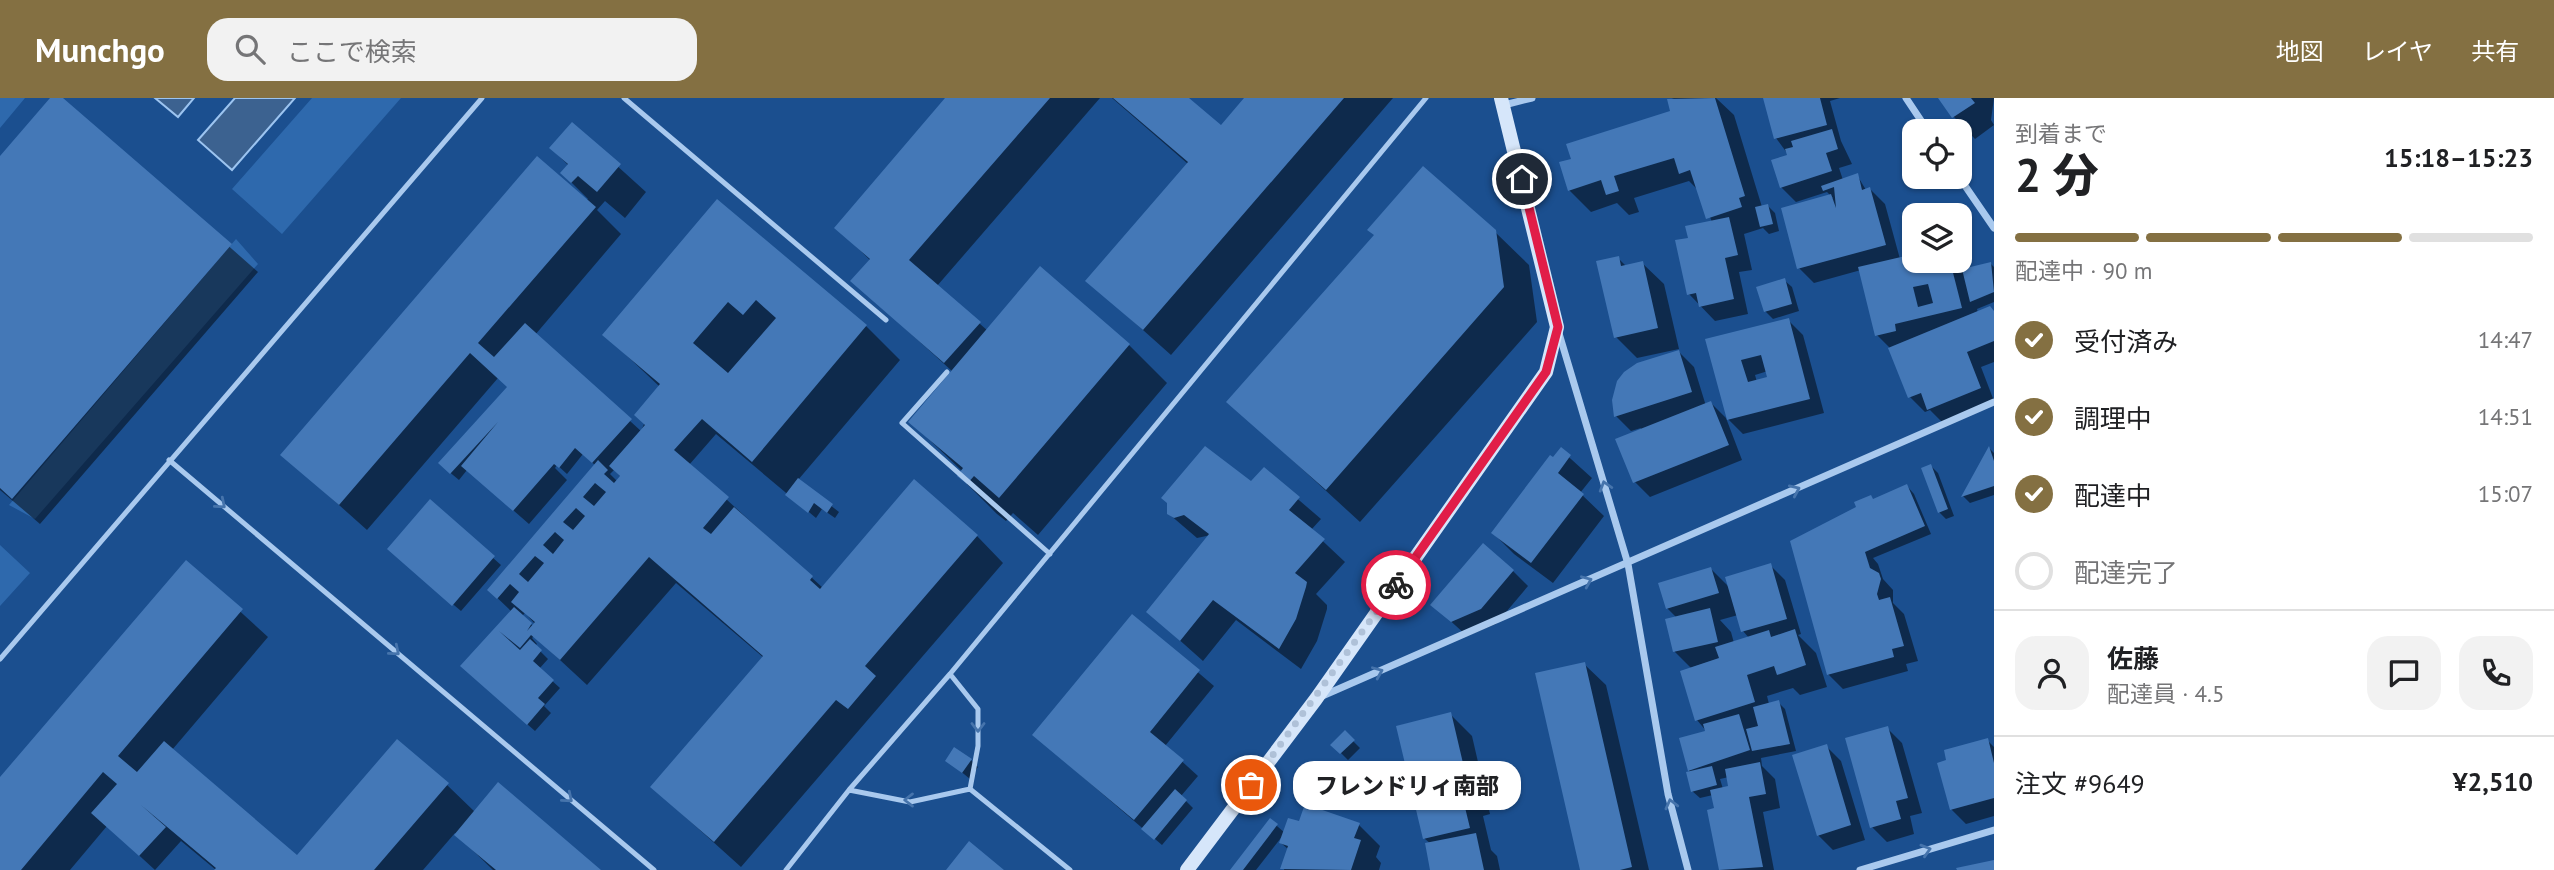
<!DOCTYPE html>
<html lang="ja">
<meta charset="utf-8">
<style>
body{margin:0;font-family:"PT Sans","Noto Sans JP",sans-serif;background:#f2f2f2;color:#202124;height:100vh;display:flex;flex-direction:column;font-size:26px;white-space:nowrap}
*{box-sizing:border-box;margin:0}
p{font-size:23px;color:#757577}
.icon{flex:none;width:38px;height:38px;fill:none;stroke:currentColor;stroke-width:2;stroke-linecap:round;stroke-linejoin:round}
.map{position:relative;flex:1;overflow:hidden}
.sheet{display:flex;flex-direction:column;background:#fff;width:560px}
.sheet>*{flex:none}
.fabs{position:absolute;left:1902px;top:21px;display:grid;gap:14px}
.fabs a{display:grid;place-items:center;width:70px;height:70px;border-radius:14px;background:#fff;box-shadow:0 2px 5px #0004;font-size:35px}
.pin{position:absolute;display:grid;place-items:center;width:60px;height:60px;color:#fff;margin:-30px;border:4px solid #fff;border-radius:50%;box-shadow:0 2px 7px #0007}
.courier{position:absolute;display:grid;place-items:center;width:70px;height:70px;margin:-35px;border:5px solid #e11d48;border-radius:50%;background:#fff;color:#222;box-shadow:0 2px 9px #0007}
.bubble{position:absolute;height:49px;border-radius:21px;background:#fff;box-shadow:0 2px 5px #0004;font-size:23px;font-weight:800;line-height:49px;text-align:center}
.headline em{font-style:normal;font-weight:800}
.headline div{display:flex;flex-direction:column-reverse}
.headline{display:flex;align-items:center;justify-content:space-between;height:119px;padding:0 21px}
h1{font-size:46px;font-weight:800;line-height:52px}
.bar{display:grid;grid-template-columns:repeat(4,1fr);gap:10px 7px;align-content:center;height:84px;padding:0 21px}
.bar i{height:9px;border-radius:5px;background:#e0e0e0}
.bar .active{background:#847042}
.bar p{grid-column:span 4}
.line{display:flex;align-items:center;gap:18px;padding:0 21px;border-top:2px solid #e0e0e0}
.line div{flex:1}
.round{display:grid;place-items:center;flex:none;width:74px;height:74px;border-radius:21px;background:#f2f2f2}
ol{padding:0 21px;list-style:none}
li{display:flex;align-items:center;gap:21px;height:77px}
li p{margin-inline-start:auto}
li .icon{padding:7px;border-radius:50%;background:#847042;color:#fff;stroke-width:4}
li:last-child{color:#757577}
li i{width:38px;height:38px;border:4px solid #e0e0e0;border-radius:50%}
header{display:flex;align-items:center;gap:42px;box-sizing:border-box;height:98px;padding:0 35px;background:#847042;color:#fff}
header strong{font-size:33px}
nav{display:flex;gap:38px;margin-inline-start:auto;font-size:24px}
.search{width:490px;height:63px;background:#f2f2f2;display:flex;align-items:center;gap:18px;box-sizing:border-box;padding:0 24px;border-radius:21px;color:#757577;font-size:26px}
main{display:flex;flex:1;min-height:0}
.map>svg:first-child{display:block}
.green{fill:#2e69ad}
.water{fill:#3c6290;stroke:#9cc4f0;stroke-width:2}
.shadow{fill:#0007;fill-rule:evenodd}
.building{fill:#4478b7;fill-rule:evenodd}
.lines{fill:none;stroke-linecap:round;stroke-linejoin:round}
.lane{stroke:#a9c9ee;stroke-width:5}
.street{stroke:#a9c9ee;stroke-width:7}
.secondary{stroke:#d6e6fa;stroke-width:14}
.oneway{stroke:#4674ac}
.done{stroke:#afc1d8;stroke-width:7;stroke-dasharray:0 12.6}
.route{stroke:#e11d48;stroke-width:9}
</style>
<header>
<strong>Munchgo</strong>
<div class="search"><svg class="icon" aria-label="search" viewBox="0 0 24 24"><circle cx="10" cy="10" r="6"/><path d="M15 15l6 6"/></svg>ここで検索</div>
<nav><a>地図</a><a>レイヤ</a><a>共有</a></nav>
</header>
<main>
<div class="map">
<svg width="1994" height="772" viewBox="0 0 1994 772">
<rect width="100%" height="100%" fill="#1b4f8f"/>
<!-- green -->
<path class="green" d="M0,0h25l-25,30z
M312,0h89l-119,136 -50,-45z
M236,141l22,25 -223,255 -26,-14z
M0,447l30,28 -30,33z"/>
<!-- water -->
<path class="water" d="M155,0h39l-16,19z
M235,0h60l-63,72 -34,-30z"/>
<!-- shadow -->
<path class="shadow" d="M52,0h9l197,174 -218,252 -40,-34v-331z
M948,0h152l-163,188 51,45 141,14 38,38 -129,152 -25,-22 -7,8 -9,-7 -38,-38 3,-5 -51,-49 42,-50 -100,-91 18,-20 -34,-33z
M1112,0h74l35,30 26,-30h146l-222,257 -83,-74 100,-117z
M1674,0h42l18,17 28,92 6,-1 7,7 4,18 -10,3 -6,-6 -19,6 8,36 -13,2 9,42 -33,7 -26,-27 1,-55 22,-17 -13,-31 -10,-10 -55,17 5,14 -10,3 -12,-12 -26,9 -22,-22 4,-30 100,-48 -4,-12z
M1765,0h75l-10,3 11,40 11,23 -13,4 4,12 14,-5 9,15 4,-1 15,15 15,55 14,-3v5h44l9,9 24,-6 3,3v35l-17,7 1,4 16,-1v50l-13,5 13,34 -50,23 -14,-14 -5,2 -15,-15 -21,-50 -12,-12 -16,-65 -47,13 -15,-15 -16,-58 50,-12 -6,-6 -31,10 -15,-15 9,-30 -14,-19z
M1940,0h54l-3,22 3,5 -19,14 -21,-22z
M572,27l74,67 -21,26 -20,-17 -8,9 24,24 -86,101 106,96 19,-44 -55,-52 113,-134 148,125 34,34 -102,120 41,32 -4,6 -13,-9 -6,9 -100,-84 -27,31 134,123 154,-52 26,27 -262,304 -89,-80 112,-129 -88,-75 -89,102 -53,-49 -2,2 5,6 -2,2 13,13 -9,10 21,19 -16,18 7,7 -16,18 -66,-58 43,-61 -23,-22 107,-124 -13,-12 -16,20 -10,-9 -2,3 12,12 -38,44 -62,-54 -8,10 -12,-10 62,-83 -11,-9 -131,152 -84,-75 305,-256 -26,-26 7,-7 -18,-18zM614,372l7,7 -4,4 -7,-7zM525,515l10,11 -2,2 -11,-10z
M1494,133l35,34 8,57 -177,200 -131,-120z
M1618,160l9,9 15,-4 22,21 15,65 -42,9 -21,-21z
M1784,182l8,7 7,24 -26,8 -8,-8z
M1788,222l15,15 21,78 -81,21 -15,-15 -20,-78zM1768,273l2,7 -13,4 -2,-7z
M1679,254l15,15 12,39 5,-3 15,15 16,42 -92,37 -15,-15 6,-54 -10,3 -15,-15z
M1989,350l5,5v42l-24,8 -7,-7z
M1561,352l31,28 -12,15 24,23 -51,67 -39,-29 -21,-21z
M1931,368l7,7 16,43 -8,3 -7,-7z
M1264,372l57,49 -10,11 34,32 -29,32 11,11v4l-10,32 -16,28 -65,-49 -33,41 -55,-49 63,-77 -14,3 -28,-24 82,-30z
M1907,388l7,8 17,40 -58,24 5,6 5,15 10,11v13l11,11 14,47 -12,3 2,7 -65,18 -15,-15 46,-174z
M430,404l71,63 -40,46 -65,-55z
M186,464l82,75 -96,113 125,108 150,-73 28,27 124,58h-106l-38,-37 -32,37h-207l-35,-29 -26,29 -48,-44 -37,44h-70v-91z
M1770,467l15,15 16,54 -3,1 18,18 11,34 -27,8 -7,-7 -26,8 2,8 9,-2 7,7 11,42 -35,7 1,8 13,13 5,29 -17,4 11,58h-54l-11,-59 7,-1 -3,-15 -13,3 -8,-7 -3,-21 18,-38 -10,-12 -5,-51 -17,-17 2,-34 -10,-10 44,-39 20,20zM1738,517l5,16 6,7 -15,5 -3,-11 -11,-12zM1729,679l1,10 -7,2 -3,-10z
M1513,473l15,15 -32,38 -29,12 -34,-31z
M1133,519l81,69 -49,60 33,30 -17,20 12,12 -31,37 -128,-110z
M1584,566l22,21 43,185h-67z
M1450,616l22,22 18,78 -7,2 8,34 6,6 3,14h-68l-1,-26 -6,-5 -27,-112z
M1887,630l15,15 20,70 -12,3 4,18 -27,8 -15,-15z
M1345,635l15,15 -12,12 -15,-15z
M1987,642l7,7v69l-28,8 -15,-15z
M1826,648l15,15 24,79 -32,10 -15,-15z
M947,662h24l7,7 -8,12z
M1270,722l15,13 15,-9 59,1 21,21 -4,11 5,6 -2,7h-95l5,-20 -8,-7 3,-9 -28,36h-24z"/>
<!-- building -->
<path class="building" d="M50,0h13l169,146 -220,255 -12,-11v-332z
M945,0h105l-141,162 72,62 -37,41 -94,-82 20,-22 -36,-31z
M1113,0h76l32,27 23,-27h100l-201,232 -58,-49 103,-119z
M1715,0l30,98 -6,2 3,9 -36,12 -16,-49 -11,4 -5,-16 -60,18 5,15 -13,4 -5,-15 -33,11 -9,-29 12,-3 -5,-15 104,-33 -3,-12z
M1763,0h57l7,27 -53,14z
M1938,0h33l4,5 -23,15z
M572,24l49,42 -24,28 -19,-16 -7,7 -11,-10 8,-9 -19,-16z
M1832,31l6,20 -12,4 6,18 -52,17 -9,-28 16,-5 -2,-6 8,-2 -2,-6z
M537,58l59,51 -118,136 16,14 31,-34 107,96 -40,44 -17,-15 -16,20 -5,-4 -41,47 -52,-45 37,-44 -48,52 -12,-11 69,-76 -37,-34 -131,152 -59,-50z
M1423,68l73,64 8,57 -178,203 -100,-88 148,-167 -7,-5z
M1858,75l4,17 8,-3 16,58 -89,24 -16,-61 50,-14 5,14 -2,-21 -11,4 -2,-5z
M717,101l150,126 -115,137 -50,-43 -28,31 55,47 -26,31 8,6 23,-27 79,69 -3,4 10,9 94,-110 64,56 -113,131 11,10 -28,33 -12,-9 -122,142 -64,-55 113,-131 -114,-99 -89,103 -29,-25 -11,13 -21,-17 21,19 10,-11 12,11 -9,11 21,19 -16,18 7,6 -18,21 -67,-59 54,-59 18,16 -5,8 8,-9 -24,-20 8,-10 -9,-8 -13,15 -10,-9 111,-130 10,10 -4,4 10,9 6,-7 -11,-10 36,-41 -11,-10 26,-31 -58,-49zM756,202l20,18 -48,55 -35,-30 35,-41 15,13zM595,385l11,9 -12,14 -11,-9zM576,410l9,8 -12,14 -10,-8zM555,434l9,8 -11,14 -10,-9zM535,458l9,7 -16,19 -9,-8z
M1768,106l5,20 -13,3 -5,-20z
M1729,119l9,38 -13,3 9,41 -35,8 -3,-14 -9,2 -12,-55 13,-2 -3,-12z
M1914,156v7h36l12,47 -67,16 1,7 -21,5 -17,-69zM1928,186l5,19 -15,4 -5,-20z
M1619,158l2,10 22,-5 15,67 -44,10 -18,-77z
M1991,164l3,30 -24,10 -8,-33z
M1040,168l90,78 -131,154 -25,-22 -7,8 -10,-8 6,-8 -55,-46z
M1785,180l7,26 -28,8 -8,-25z
M1990,208l4,5v30l-27,11 14,36 -54,22 -6,-17 -13,5 -20,-50z
M1789,220l21,81 -83,21 -22,-81zM1761,257l6,22 -19,5 -7,-22z
M1679,252l13,42 -78,25 -2,-17 5,-19 7,-9 13,-9z
M1711,303l18,44 -96,38 -18,-44z
M1205,348l46,35 13,-14 36,30 -11,13 36,29 -30,34 12,9 -1,5 -10,32 -17,30 -66,-49 -33,41 -34,-29 63,-78 -25,-19 -10,3 -7,-4v-11l-6,-5z
M1989,348l5,15v25l-33,11z
M1561,349l10,8 -13,18 26,21 -53,69 -40,-30 59,-78 3,2z
M1931,366l17,45 -10,4 -17,-45z
M798,380l35,26 -6,9 -13,-10 -6,10 -23,-18z
M1907,386l18,42 -60,26 5,16 9,5 2,6 -4,15 2,6 11,-3 14,49 -12,3 2,8 -67,18 -37,-134 66,-34 -2,-5 17,-7 2,4z
M430,401l65,57 -43,50 -65,-57z
M1483,445l31,27 -33,39 -30,13 -21,-17z
M186,462l57,49 -125,147 19,16 27,-31 133,114 100,-116 52,44 -75,87h-160l2,-2 -75,-63 25,22 -27,29 -48,-43 26,-29 -14,-12 -82,98h-21v-93z
M1771,465l16,56 -46,13 -16,-55z
M1711,469l8,26 -53,16 -8,-26z
M1710,510l8,34 -45,10 -8,-33z
M1132,516l68,56 -50,62 34,28 -50,60 -102,-85z
M1795,531l11,36 -29,10 -3,-9 -27,9 8,27 -60,19 -15,-50 39,-13 -4,-11 54,-17 2,7z
M1585,564l47,205 -12,3h-40l-45,-197z
M1779,602l11,44 -38,7 -6,-22 12,-3 -5,-19z
M1451,614l19,81 -8,2 8,33 -47,11 -27,-113z
M1739,616l11,36 -62,21 -9,-33 26,-7 -2,-7z
M1888,628l20,72 -12,3 5,18 -31,9 -25,-90z
M1345,632l10,10 -15,14 -10,-9z
M1988,640l6,25v35l-44,12 -13,-47 9,-3 -2,-10z
M1827,646l24,81 -34,11 -25,-81z
M954,649l18,12 -10,14 -17,-12z
M1760,664l6,32 -17,3 14,70 -44,3 -12,-60 7,-2 -4,-18 18,-4 -3,-17z
M1712,668l5,19 -26,7 -5,-20z
M498,684l103,88h-105l-42,-35z
M1175,691l12,11 -33,40 -13,-11z
M1305,706l55,19 -6,15 7,2 -10,30 -71,-1 8,-23 -9,-3 9,-25 11,3z
M1270,720l8,6 -35,46h-13z
M1476,735l8,37h-54l-5,-27z
M969,743l35,29h-58z
M1994,762v10h-37l-1,-2z"/>
<g class="lines">
<!-- lane -->
<path class="lane" d="M624,0l262,222
M947,274l-45,51 148,131
M169,362l485,410
M0,561l482,-561
M950,576l28,35v37l-8,43
M970,691l100,81
M849,692l61,12 60,-13
M786,772l63,-80 101,-116 476,-576"/>
<!-- street -->
<path class="street" d="M1906,0l22,33
M1504,7l28,-7
M1959,79l35,51
M1558,232l70,234 40,230 20,76
M1320,599l674,-295
M1860,772l134,-40"/>
<!-- secondary -->
<path class="secondary" d="M1187,772l129,-171 230,-327 11,-45 -56,-229"/>
</g>
<!-- one-way arrows -->
<defs><path id="oneway-chevron" d="M-2-3.5L2.5 0L-2 3.5" fill="none" stroke-width="1.6" stroke-linecap="round" stroke-linejoin="round" transform="scale(1.75)"/></defs>
<g class="oneway">
<use href="#oneway-chevron" transform="translate(1605 388) rotate(-107)"/>
<use href="#oneway-chevron" transform="translate(1795 392) rotate(-24)"/>
<use href="#oneway-chevron" transform="translate(221 406) rotate(40)"/>
<use href="#oneway-chevron" transform="translate(1587 483) rotate(-23)"/>
<use href="#oneway-chevron" transform="translate(395 553) rotate(40)"/>
<use href="#oneway-chevron" transform="translate(1378 574) rotate(-23)"/>
<use href="#oneway-chevron" transform="translate(978 629) rotate(90)"/>
<use href="#oneway-chevron" transform="translate(568 700) rotate(40)"/>
<use href="#oneway-chevron" transform="translate(909 702) rotate(-180)"/>
<use href="#oneway-chevron" transform="translate(1671 706) rotate(-104)"/>
<use href="#oneway-chevron" transform="translate(1926 752) rotate(-17)"/>
</g>
<g class="lines">
<!-- done -->
<path class="done" d="M1251,687l145,-200"/>
<!-- route -->
<path class="route" d="M1396,487l150,-213 12,-45 -36,-148"/>
</g>
</svg>
<div class="fabs">
<a><svg class="icon" aria-label="locate" viewBox="0 0 24 24"><circle cx="12" cy="12" r="6"/><path d="M12 2v4M12 18v4M2 12h4M18 12h4"/></svg></a>
<a><svg class="icon" aria-label="layers" viewBox="0 0 24 24"><path d="M12 4l9 5-9 5-9-5zM3 14l9 5 9-5"/></svg></a>
</div>
<div class="pin" style="left:1251px;top:687px;background:#ea580c"><svg class="icon" aria-label="bag" viewBox="0 0 24 24"><path d="M5 8h14l-1 12H6zM9 8a3 3 0 0 1 6 0"/></svg></div>
<div class="pin" style="left:1522px;top:81px;background:#1f2937"><svg class="icon" aria-label="home" viewBox="0 0 24 24"><path d="M3 11l9-7 9 7M6 9v11h12V9"/></svg></div>
<div class="courier" style="left:1396px;top:487px"><svg class="icon" aria-label="bike" viewBox="0 0 24 24"><circle cx="6" cy="16" r="4"/><circle cx="18" cy="16" r="4"/><path d="M6 16l4-8h5l3 8M10 8l3 8H6M13 5h3"/></svg></div>
<div class="bubble" style="left:1293px;top:663px;width:228px">フレンドリィ南部</div>
</div>
<section class="sheet">
<div class="headline"><div><h1>2 分</h1><p>到着まで</p></div><em>15:18–15:23</em></div>
<div class="bar"><i class="active"></i><i class="active"></i><i class="active"></i><i></i><p>配達中 · 90 m</p></div>
<ol>
<li><svg class="icon" aria-label="check" viewBox="0 0 24 24"><path d="M5 12l5 5 9-10"/></svg>受付済み<p>14:47</p></li>
<li><svg class="icon" aria-label="check" viewBox="0 0 24 24"><path d="M5 12l5 5 9-10"/></svg>調理中<p>14:51</p></li>
<li><svg class="icon" aria-label="check" viewBox="0 0 24 24"><path d="M5 12l5 5 9-10"/></svg>配達中<p>15:07</p></li>
<li><i></i>配達完了</li>
</ol>
<div class="line" style="height:126px"><a class="round"><svg class="icon" aria-label="person" viewBox="0 0 24 24"><circle cx="12" cy="8" r="4"/><path d="M4 21q1-7 8-7t8 7"/></svg></a><div><b>佐藤</b><p>配達員 · 4.5</p></div><a class="round"><svg class="icon" aria-label="chat" viewBox="0 0 24 24"><path d="M4 5h16v11H9l-5 4z"/></svg></a><a class="round"><svg class="icon" aria-label="phone" viewBox="0 0 24 24"><path d="M5 4h4l2 5-3 2q2 4 5 5l2-3 5 2v4C11 20 4 13 5 4z"/></svg></a></div>
<div class="line" style="height:91px"><div>注文 #9649</div><b>¥2,510</b></div>
</section>
</main>
